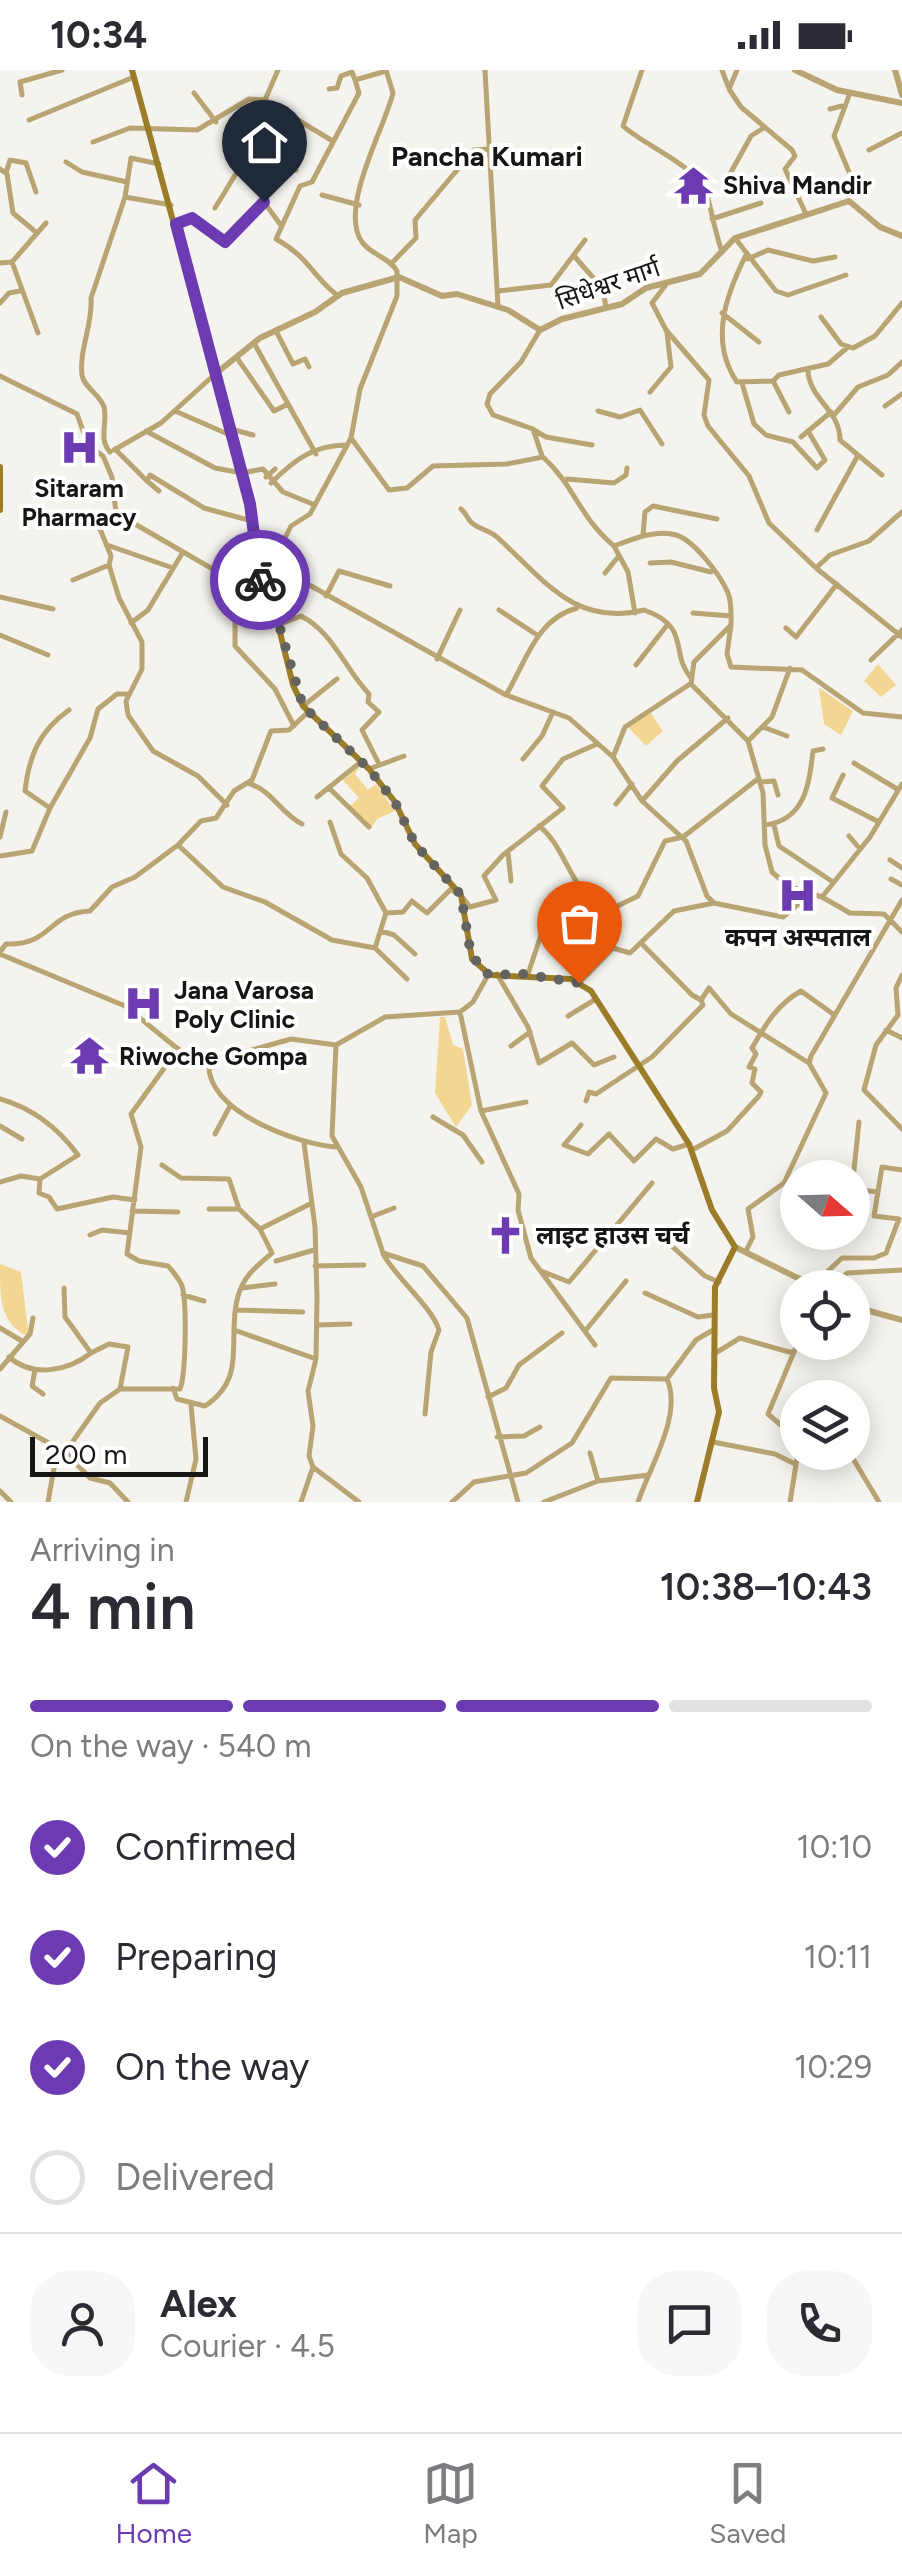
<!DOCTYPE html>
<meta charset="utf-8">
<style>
body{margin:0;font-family:Figtree,"Noto Sans Devanagari",sans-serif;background:#f7f7f7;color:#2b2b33;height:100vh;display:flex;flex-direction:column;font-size:38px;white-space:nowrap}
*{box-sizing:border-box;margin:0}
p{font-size:32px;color:#7c7c81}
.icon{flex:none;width:55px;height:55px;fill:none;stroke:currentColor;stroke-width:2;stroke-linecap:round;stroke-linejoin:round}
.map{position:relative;height:1432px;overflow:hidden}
.sheet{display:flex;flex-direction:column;background:#fff;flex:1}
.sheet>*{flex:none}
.needle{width:65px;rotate:110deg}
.buttons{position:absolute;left:780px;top:1090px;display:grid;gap:20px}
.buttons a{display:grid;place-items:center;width:90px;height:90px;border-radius:50%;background:#fff;box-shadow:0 5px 25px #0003;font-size:50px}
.scale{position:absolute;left:30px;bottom:25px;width:178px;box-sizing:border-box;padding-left:10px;border:5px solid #171614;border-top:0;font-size:28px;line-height:35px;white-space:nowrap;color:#171614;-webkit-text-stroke:8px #fff;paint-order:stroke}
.pin{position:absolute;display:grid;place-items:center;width:85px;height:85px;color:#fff;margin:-102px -42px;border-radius:50% 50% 50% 0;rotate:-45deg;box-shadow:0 0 10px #0007}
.pin .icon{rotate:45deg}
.courier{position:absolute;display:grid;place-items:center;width:100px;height:100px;margin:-50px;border:8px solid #6c3bb2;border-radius:50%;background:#fff;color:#222;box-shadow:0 2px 12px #0007}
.head em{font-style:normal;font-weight:600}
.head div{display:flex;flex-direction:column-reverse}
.head{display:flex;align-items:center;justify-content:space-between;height:170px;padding:0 30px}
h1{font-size:65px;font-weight:600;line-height:75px}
.bar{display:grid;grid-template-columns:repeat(4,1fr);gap:15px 10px;align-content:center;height:120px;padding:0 30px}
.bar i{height:12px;border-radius:8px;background:#e1e1e2}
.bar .current{background:#6c3bb2}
.bar p{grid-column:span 4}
.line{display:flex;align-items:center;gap:25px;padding:0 30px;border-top:2px solid #e1e1e2}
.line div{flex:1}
.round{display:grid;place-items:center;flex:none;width:105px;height:105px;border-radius:40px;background:#f7f7f7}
ol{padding:0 30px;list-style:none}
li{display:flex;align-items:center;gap:30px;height:110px}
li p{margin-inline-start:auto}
li .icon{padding:10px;border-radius:50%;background:#6c3bb2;color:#fff;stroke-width:4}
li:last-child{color:#7c7c81}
li i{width:55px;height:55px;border:5px solid #e1e1e2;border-radius:50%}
.status{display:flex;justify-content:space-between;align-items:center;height:70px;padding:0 50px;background:#fff;direction:ltr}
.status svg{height:28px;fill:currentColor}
.tab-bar{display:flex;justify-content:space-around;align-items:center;height:140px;border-top:2px solid #e1e1e2;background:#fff;font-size:28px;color:#7c7c81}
.tab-bar a{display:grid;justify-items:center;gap:5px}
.tab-bar .current{color:#6c3bb2}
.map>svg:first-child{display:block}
.green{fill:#f3d691}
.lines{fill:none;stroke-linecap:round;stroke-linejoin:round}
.minor{stroke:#b9a473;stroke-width:5}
.tertiary{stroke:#b9a473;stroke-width:6}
.secondary{stroke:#9b7d29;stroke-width:6}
.done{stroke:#656360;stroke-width:10;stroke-dasharray:0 18}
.route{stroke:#6c3bb2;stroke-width:12}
.labels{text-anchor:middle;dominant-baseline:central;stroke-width:8;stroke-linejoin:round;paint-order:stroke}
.poi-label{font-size:25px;font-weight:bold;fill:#171614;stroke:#fff;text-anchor:start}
.street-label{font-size:25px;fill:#171614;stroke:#fff}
.neighbourhood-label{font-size:28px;font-weight:bold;fill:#171614;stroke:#fff}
</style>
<div class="status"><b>10:34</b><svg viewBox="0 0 49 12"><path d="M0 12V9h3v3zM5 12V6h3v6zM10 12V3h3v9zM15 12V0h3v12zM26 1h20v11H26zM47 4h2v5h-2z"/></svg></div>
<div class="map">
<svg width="902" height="1432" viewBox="0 0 902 1432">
<rect width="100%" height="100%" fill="#f5f3ee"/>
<!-- green -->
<path class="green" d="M878,594l18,21 -15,12 -17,-16z
M819,618l34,23 -12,24 -17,-11z
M650,642l13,19 -17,15 -18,-19z
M360,696l-5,8 13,16 8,-6 19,27 -18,8 -6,9 -21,-22 9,-8 -16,-18z
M440,947h5l8,28 10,4 9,56 -16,22 -21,-34z
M0,1194l21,8 8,65c-29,-14 -29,-36 -29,-73z"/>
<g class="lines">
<!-- minor -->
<path class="minor" d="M485,0l13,236
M642,0l-19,56c22,20 75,40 84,69 5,18 8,36 14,54
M722,0l6,16
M737,0l-8,19 12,18 51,43 3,6 -10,13 21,45
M329,19l8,-1 4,-12 11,-4 3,8
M194,23l22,29
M850,23l-16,43 20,48
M22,25l-2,-13 42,-12
M830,39l12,-3
M29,50l105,-43
M262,61l34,39
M93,72l37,-14 67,2 52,-31 16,1 66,40
M869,80l33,-17
M66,92l16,10 45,10
M0,99l7,5 6,39 24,20
M6,103l4,-13 16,3 10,29
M730,104l21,-38 14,-9
M322,125l37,10
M125,127l46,8
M215,138l25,-41 13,-5 -2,-9 11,-22 3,-31 13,-30
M712,149l49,-16
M176,154l16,-6 33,24 39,-40 16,22
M735,168l41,53 12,4 58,-20
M746,185c-20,40 -37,86 -9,127l36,-1 6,-6 49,-11 20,-17
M575,187l28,32 3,19
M748,189l20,-9 45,11 22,-4
M12,192l26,71
M0,193l12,-1 34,-39
M392,193l24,-25 -1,-18 59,-70 15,-1
M665,216l-13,17 14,27 43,50 -5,35 4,11 41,50 20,47 47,45 86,69
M498,221l53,-6 34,-45
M338,226c-27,-21 -27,-37 -62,-57l24,-53 12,-4 47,-89 -4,-13 31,-9
M0,233l9,-10 11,-2
M722,243l37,29
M821,247l20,27 12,4 22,-12 27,-33
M540,260l-19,32 -31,32 -3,10 6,11 40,14 9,27
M276,261l17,33 12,-5 4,8
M254,273l62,111
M237,288l37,53 14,-7
M808,299c0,30 32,40 32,71l42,35
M0,306l77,38 11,31 15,11 9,21 4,36
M773,311l16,31
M742,313l12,41 12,11 27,7 24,26 8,-8 -17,-29
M650,322l21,-25 -4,-34
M885,336l17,-12
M175,341l55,24
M598,341l22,6 20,-7 22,34
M834,345l24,-28 30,-12 14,-13
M231,359l22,6
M534,360l12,7 46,8
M146,361l69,37 27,5 21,-4 20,23 32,13
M801,367l30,-25
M351,368l38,52 18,-2 26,-22 74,-2 36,-7c32,29 36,60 71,89 19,-7 42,-17 62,-11 18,5 45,41 52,58 4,10 3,22 3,32l-37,37 -3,22 57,57 15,52 2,52 7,27 16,14 34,11 28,16 34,1 18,18
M115,379l32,32 3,-6 54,33 48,13
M114,380l47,-27 53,-48
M110,382c-12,-13 -2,-29 -6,-45 -4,-13 -20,-19 -22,-32 -3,-26 11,-51 9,-77l34,-101 6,-39 28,6
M266,407l9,-8
M567,409l47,4 12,-8 1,-7
M147,411l12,10
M271,413c23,-23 43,-38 75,-38
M461,439c4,3 6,8 9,12 5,7 19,9 27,16 47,43 78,90 147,73 48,17 25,42 47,68
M817,460l40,-73
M643,465l2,-23 8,-6 64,13
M107,475l66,23
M614,476l14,26 7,41
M650,493l21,-1 40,10
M816,498l14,-13 39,-14 33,-29
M605,503l13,-16
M261,506l19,-8 2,-24 9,-18 19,-12 41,-76 9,-49 37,-93v-25c-8,-14 -26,-16 -35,-29 -24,-33 23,-115 31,-149l-7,-23
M73,510l36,-15
M249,522l-14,28v26l40,43 19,37
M326,526l13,-25 51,15
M0,527l53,12
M274,538l16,-22 14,-4 202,113 63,23 44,39 29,44 44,40 21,55 7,7 69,14 28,-24
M499,540l38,25
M693,543l38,3
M131,553l17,-13 35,-58
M278,555l23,-9c32,16 44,53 68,78l-1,8 11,10 -17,18 16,32
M731,555l-4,29 4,13 71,3 61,43 39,4
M786,558l10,9 41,-53
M0,565l48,20
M437,589l23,-49
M871,590l31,-30
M636,595l32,-41
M506,625c20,-33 30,-76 71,-87
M303,636l34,-27
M763,657l24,9
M748,671l24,-24 18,-49
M613,687l12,-30 65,-43
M523,689l19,-23 11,-24
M854,693l43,26
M369,699l35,-13
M843,705l-11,23 47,24
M761,712l13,-1 4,14
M248,713c25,8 32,30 54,41
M329,718l40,39
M317,727l45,-36
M642,731l35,-40 51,-43
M616,734l16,-20
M227,735l-29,-29 -45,-25 -25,-36 -2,-14 16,-32v-27l-23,-44 -10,-33 2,-9 -11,-27 3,-13 13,-3 138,80
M50,738l40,-70 8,-29 19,-15h11
M330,752l11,32 26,24 19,35 17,-1 9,-11 15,12 24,-24 4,3
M765,755c40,-5 44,-40 48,-74l10,-2
M774,755l5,21 54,36
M539,756c26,20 30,60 64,87l35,-17 27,-55 18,-4 76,-59
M849,766l11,13
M0,767l6,-25
M178,775l45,42 42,15 67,38 43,8 11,-35
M508,783l3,28
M0,786l32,-5 18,-43 -25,-17c4,-35 14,-60 44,-81
M890,790l12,8
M891,809l11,6
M822,827l48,-60 32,-53
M463,828l7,9 26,-7 -12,-24 19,-21 60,-47 -21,-22 21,-27 34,-15
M381,861l13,4 21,19
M642,874l50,51 9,5 8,-12 22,26 78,49
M375,878l32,31
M0,882l6,-8c46,2 41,-31 84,-33l22,-24 23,-10 43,-32 23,-24 15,-3 18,-27 18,-11 19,-49 18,-1 19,-18
M0,884l125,52 53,43 31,13 82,-23 45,6 49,-28 75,-5 13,-10 15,-27
M497,904l31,53 11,36 33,-20 22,22 20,-8
M528,904l14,-42
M902,905l-6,13 2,27 -22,30 -12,45 38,39
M579,913l34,-35 17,5 44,-42 40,-8
M460,942l21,99 38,83 -1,16 13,48 64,87
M568,946l28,-17
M886,960l16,8
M336,975l-4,91 29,51 22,66 40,13 44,52 51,184
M511,976l19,-14
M209,992c-5,49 88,82 127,85
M0,1029c32,9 58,29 78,56l-38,24
M586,1031l3,-9 7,2 56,-37 51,-52 -2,-5
M481,1041l45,-9
M433,1047l30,18 19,27
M581,1055l-17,20 24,9 21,-20 25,27 22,-22 17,10 16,-5
M0,1056l22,13
M215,1064l15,-28
M304,1073l11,84 2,70 -1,62 -8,32 5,35 -4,30 4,11 46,35
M692,1080l35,-19 32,-35 2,-4 -9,-9 3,-14 -6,-2 7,-13 -4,-6c13,-22 24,-43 49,-57l32,23
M162,1095l19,13 48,1 10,30 21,20 52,-26
M0,1112l21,-6 19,3 -1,14 10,4 8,12 56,-12 22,3
M852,1119l7,-67
M853,1119l25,3
M209,1139h30
M132,1141l46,1
M371,1147l23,-9
M655,1161l50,45 14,6
M90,1165l12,-5 28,3
M746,1181l7,-14 -5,-28 36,-26 42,-90 -17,-30 2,-7 91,-156
M383,1184c14,25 49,53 56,76l-8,22 -6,62
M276,1191l38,-11
M315,1196l49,-1
M541,1201l28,11 83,-99
M814,1214l28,-26h32l12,-5 13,-34 -25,-3 8,-49 20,3
M242,1218l33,-4
M830,1218l17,-15 55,-3
M645,1223l53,24 15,-2
M183,1225l21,6
M236,1240l67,2
M317,1255l33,-1
M0,1258l22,13
M237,1261l79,28
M585,1261l41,-50
M794,1282l-26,62 20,17 10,18
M91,1283l18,-9 19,3 -8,42
M714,1284l26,-16 49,14h5l4,-10
M9,1287c24,21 59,14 82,-4l-26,-36 -1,-29
M0,1299l30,-35 3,-16
M35,1300l-3,16 11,8
M173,1318l4,11 28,7c44,-29 21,-69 33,-110 6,-21 19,-30 34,-43l-12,-24
M488,1327l18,-9 13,-23 43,-32
M0,1346l65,36 25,26 20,5 18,19
M497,1367l27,-1 16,-9
M713,1372l62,12 20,10
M849,1382l30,50
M590,1383l8,28
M0,1421l11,11
M48,1432l6,-34 46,-65 20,-14h60c6,-15 7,-87 2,-103 -3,-8 -9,-14 -14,-20l-29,-5 -12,-7 14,-107 -10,-33 47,-65
M186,1432l10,-43 -5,-54
M301,1432l12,-35
M452,1432l22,-20 52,-9 46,-30 39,-65 56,1 29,-39 17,-10
M544,1432l54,-21 51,-6
M638,1432c11,-34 45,-87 29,-123
M790,1432l8,-50"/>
<!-- tertiary -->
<path class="tertiary" d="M795,0l42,20 65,13
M895,0l7,25
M214,305l46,-37 55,-26 27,-19 57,-16 43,19 15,-2 51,16 32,20 22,-11 60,-15 24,-16 54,-14 35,-36 114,-37 31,26 22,9
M735,1177l83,41
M852,1236l50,14"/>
<!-- secondary -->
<path class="secondary" d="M132,0l118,434 12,64 -8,25 20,15 19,77 10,21 66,63 26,33 20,42 46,51 11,64 18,16 81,4 20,12 98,153 23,66 23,37 -20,40 -1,101 5,24 -22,90
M0,397v43"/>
</g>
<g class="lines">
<!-- done -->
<path class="done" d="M260,510l14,28 29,98 66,63 26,33 20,42 46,51 9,54 11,21 9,5 33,-1 56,9"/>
<!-- route -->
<path class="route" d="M260,510l-10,-76 -74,-280 16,-6 33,24 39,-40"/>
</g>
<!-- icons -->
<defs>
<symbol id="temple-bare" viewBox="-9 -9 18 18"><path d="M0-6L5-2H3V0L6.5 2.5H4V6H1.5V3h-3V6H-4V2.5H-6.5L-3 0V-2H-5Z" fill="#6c3bb2" stroke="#fff" stroke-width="2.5" paint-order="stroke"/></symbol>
<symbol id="hospital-bare" viewBox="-9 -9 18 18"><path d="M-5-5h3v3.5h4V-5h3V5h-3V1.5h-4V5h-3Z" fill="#6c3bb2" stroke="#fff" stroke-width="2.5" paint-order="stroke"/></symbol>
<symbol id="church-bare" viewBox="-9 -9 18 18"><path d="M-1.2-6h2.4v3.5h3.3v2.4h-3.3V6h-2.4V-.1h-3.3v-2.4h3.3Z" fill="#6c3bb2" stroke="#fff" stroke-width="2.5" paint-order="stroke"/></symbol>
</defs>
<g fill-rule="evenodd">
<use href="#temple-bare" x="666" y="88" width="55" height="55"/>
<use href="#hospital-bare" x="52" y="350" width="55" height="55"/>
<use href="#hospital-bare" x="770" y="798" width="55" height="55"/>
<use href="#hospital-bare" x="116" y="906" width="55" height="55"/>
<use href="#temple-bare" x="62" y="958" width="55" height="55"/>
<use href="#church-bare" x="478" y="1138" width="55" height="55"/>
</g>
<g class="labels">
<!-- poi labels -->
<g class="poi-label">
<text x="723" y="115">Shiva Mandir</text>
<text x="79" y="418" text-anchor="middle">Sitaram<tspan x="79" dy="29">Pharmacy</tspan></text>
<text x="798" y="867" text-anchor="middle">कपन अस्पताल</text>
<text x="174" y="920">Jana Varosa<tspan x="174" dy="29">Poly Clinic</tspan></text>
<text x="119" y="986">Riwoche Gompa</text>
<text x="536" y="1165">लाइट हाउस चर्च</text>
</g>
<!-- street labels -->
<g class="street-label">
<text transform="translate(608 214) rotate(-19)">सिधेश्वर मार्ग</text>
</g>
<!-- neighbourhood labels -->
<g class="neighbourhood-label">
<text x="487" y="86">Pancha Kumari</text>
</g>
</g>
</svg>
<div class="buttons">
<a><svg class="needle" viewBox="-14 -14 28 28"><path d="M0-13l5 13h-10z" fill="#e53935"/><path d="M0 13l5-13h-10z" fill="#7c7c81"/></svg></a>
<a><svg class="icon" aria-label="locate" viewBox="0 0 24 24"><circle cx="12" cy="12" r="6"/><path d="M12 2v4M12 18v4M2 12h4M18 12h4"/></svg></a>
<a><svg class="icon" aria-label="layers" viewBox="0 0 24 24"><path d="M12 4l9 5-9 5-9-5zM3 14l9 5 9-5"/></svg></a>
</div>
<div class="scale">200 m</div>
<div class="pin" style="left:579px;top:913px;background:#ea580c"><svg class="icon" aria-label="bag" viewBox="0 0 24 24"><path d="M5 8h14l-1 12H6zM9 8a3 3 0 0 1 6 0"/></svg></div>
<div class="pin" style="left:264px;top:132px;background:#1f2937"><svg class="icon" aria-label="home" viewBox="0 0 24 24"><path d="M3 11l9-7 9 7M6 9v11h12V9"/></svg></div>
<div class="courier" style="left:260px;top:510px"><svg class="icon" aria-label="bike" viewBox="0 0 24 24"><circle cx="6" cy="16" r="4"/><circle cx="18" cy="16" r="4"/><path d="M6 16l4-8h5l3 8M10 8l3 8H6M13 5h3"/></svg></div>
</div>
<section class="sheet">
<div class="head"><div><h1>4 min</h1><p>Arriving in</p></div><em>10:38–10:43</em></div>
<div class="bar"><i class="current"></i><i class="current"></i><i class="current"></i><i></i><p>On the way · 540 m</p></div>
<ol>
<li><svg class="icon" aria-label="check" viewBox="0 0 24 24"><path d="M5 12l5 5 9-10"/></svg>Confirmed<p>10:10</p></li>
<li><svg class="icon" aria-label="check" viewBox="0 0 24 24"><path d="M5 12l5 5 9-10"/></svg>Preparing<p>10:11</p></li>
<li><svg class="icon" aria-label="check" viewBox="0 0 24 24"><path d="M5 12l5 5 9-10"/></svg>On the way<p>10:29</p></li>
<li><i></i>Delivered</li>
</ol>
<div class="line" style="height:180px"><a class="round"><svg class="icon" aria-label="person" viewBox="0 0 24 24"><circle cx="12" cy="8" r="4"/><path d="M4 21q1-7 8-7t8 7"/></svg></a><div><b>Alex</b><p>Courier · 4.5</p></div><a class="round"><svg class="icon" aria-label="chat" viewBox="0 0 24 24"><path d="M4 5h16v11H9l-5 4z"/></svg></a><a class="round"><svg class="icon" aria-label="phone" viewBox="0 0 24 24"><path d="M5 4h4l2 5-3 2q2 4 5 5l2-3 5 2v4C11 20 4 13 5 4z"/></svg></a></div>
</section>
<nav class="tab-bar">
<a class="current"><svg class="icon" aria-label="home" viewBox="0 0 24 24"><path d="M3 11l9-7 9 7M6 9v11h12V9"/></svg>Home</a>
<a><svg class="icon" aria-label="map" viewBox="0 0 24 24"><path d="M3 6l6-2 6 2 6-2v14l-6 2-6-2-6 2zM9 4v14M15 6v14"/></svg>Map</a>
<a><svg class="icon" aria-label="saved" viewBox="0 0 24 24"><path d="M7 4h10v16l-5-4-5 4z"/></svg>Saved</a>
</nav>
